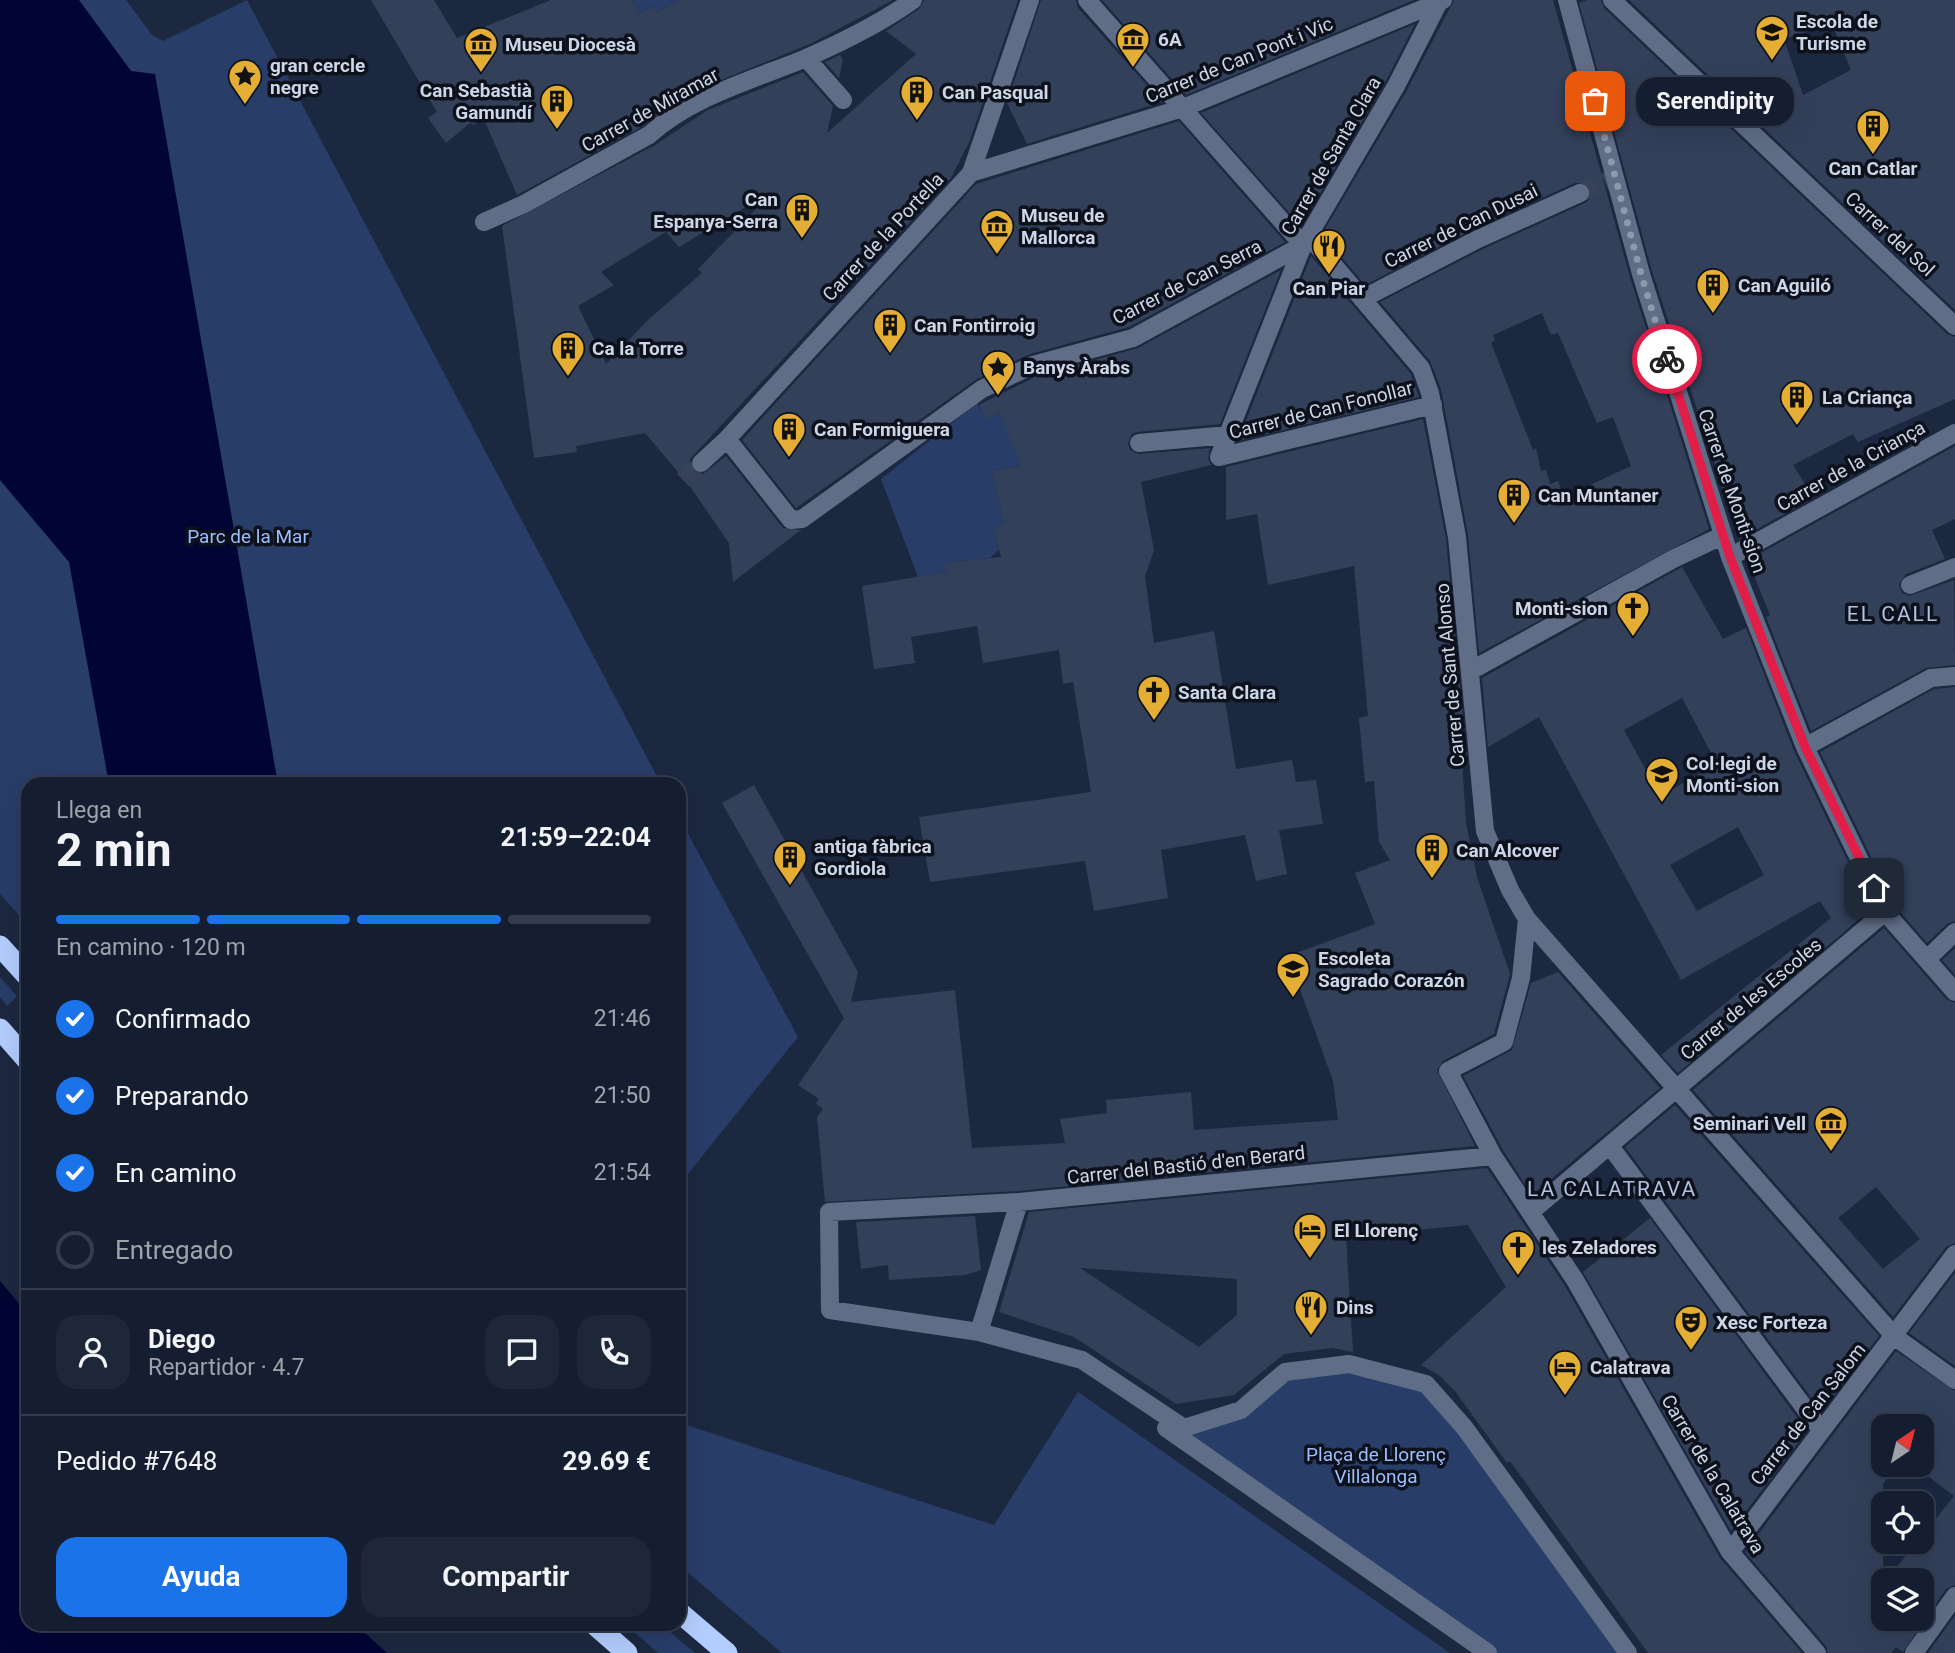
<!DOCTYPE html>
<html lang="es">
<meta charset="utf-8">
<style>
body{margin:0;font-family:Roboto,sans-serif;background:#1e2738;color:#f1f3f6;height:100vh;display:flex;flex-direction:column;font-size:26px;white-space:nowrap}
*{box-sizing:border-box;margin:0}
p{font-size:23px;color:#9da2ab}
.icon{flex:none;width:38px;height:38px;fill:none;stroke:currentColor;stroke-width:2;stroke-linecap:round;stroke-linejoin:round}
.map{position:relative;flex:1;overflow:hidden}
.panel{position:absolute;left:21px;top:777px;width:665px;height:854px;display:flex;flex-direction:column;background:#151e30;border-radius:21px;box-shadow:0 7px 28px #0002,0 0 0 2px #343c4c}
.panel>*{flex:none}
.needle{width:46px;rotate:35deg}
.buttons{position:absolute;left:1871px;top:1414px;display:grid;gap:14px}
.buttons a{display:grid;place-items:center;width:63px;height:63px;border-radius:14px;background:#151e30;box-shadow:0 7px 28px #0002,0 0 0 2px #343c4c;font-size:35px}
.pin{position:absolute;display:grid;place-items:center;width:60px;height:60px;color:#fff;margin:-30px;border-radius:14px;box-shadow:0 4px 10px #0006}
.courier{position:absolute;display:grid;place-items:center;width:70px;height:70px;margin:-35px;border:5px solid #e11d48;border-radius:50%;background:#fff;color:#222;box-shadow:0 2px 9px #0007}
.bubble{position:absolute;height:49px;border-radius:21px;background:#151e30;box-shadow:0 7px 28px #0002,0 0 0 2px #343c4c;font-size:23px;font-weight:700;line-height:49px;text-align:center}
.head em{font-style:normal;font-weight:700}
.head div{display:flex;flex-direction:column-reverse}
.head{display:flex;align-items:center;justify-content:space-between;height:119px;padding:0 35px}
h1{font-size:46px;font-weight:700;line-height:52px}
.bar{display:grid;grid-template-columns:repeat(4,1fr);gap:10px 7px;align-content:center;height:84px;padding:0 35px}
.bar i{height:9px;border-radius:5px;background:#343c4c}
.bar .on{background:#1a73e8}
.bar p{grid-column:span 4}
.line{display:flex;align-items:center;gap:18px;padding:0 35px;border-top:2px solid #343c4c}
.line div{flex:1}
.round{display:grid;place-items:center;flex:none;width:74px;height:74px;border-radius:21px;background:#1e2738}
ol{padding:0 35px;list-style:none}
li{display:flex;align-items:center;gap:21px;height:77px}
li p{margin-inline-start:auto}
li .icon{padding:7px;border-radius:50%;background:#1a73e8;color:#fff;stroke-width:4}
li:last-child{color:#9da2ab}
li i{width:38px;height:38px;border:4px solid #343c4c;border-radius:50%}
.cta{display:flex;gap:14px;margin-top:auto;padding:14px 35px}
.cta a{flex:1;height:80px;border-radius:21px;background:#1a73e8;color:#fff;font-size:28px;font-weight:700;line-height:80px;text-align:center}
.cta a+a{background:#1e2738;color:#f1f3f6}
.map>svg:first-child{display:block}
.green{fill:#283d68}
.water{fill:#000534}
.building{fill:#33405a;fill-rule:evenodd}
.lines{fill:none;stroke-linecap:round;stroke-linejoin:round}
.minor-tunnel{stroke:#374259;stroke-width:18;stroke-dasharray:18 9;stroke-linecap:butt}
.minor{stroke:#606d86;stroke-width:18}
.highway{stroke:#b3cdfe;stroke-width:21}
.done{stroke:#8f99ac;stroke-width:7;stroke-dasharray:0 12.6}
.route{stroke:#e11d48;stroke-width:9}
.labels{text-anchor:middle;dominant-baseline:central;stroke-width:7;stroke-linejoin:round;paint-order:stroke}
.poi-label{font-size:19px;font-weight:bold;fill:#cdd6e6;stroke:#0c111c;text-anchor:start}
.street-label{font-size:19px;fill:#cdd6e6;stroke:#0c111c}
.park-label{font-size:19px;fill:#9cbefe;stroke:#0c111c}
.neighbourhood-label{font-size:21px;letter-spacing:2px;fill:#b1c1e1;stroke:#0c111c}
</style>
<div class="map">
<svg width="1955" height="1653" viewBox="0 0 1955 1653">
<rect width="100%" height="100%" fill="#1c2840"/>
<!-- green -->
<path class="green" d="M0,0h126l26,35 11,6 84,-41 414,784h-633v141l-28,-31z
M632,0h46l-21,12 -4,-6 -14,8z
M977,403l10,16 13,-7 25,53 -33,6 12,53 -11,3 6,23 -9,8 -44,5 1,9 -29,5 -37,-98z
M679,817l119,220 -119,148z
M0,977l17,19 -10,10 -7,-9z
M1349,1364l77,20 202,269h-140l-295,-207 -9,-18 57,-18 44,-38z
M1078,1392l372,261h-668l-103,-88v-160l4,19 311,101z
M625,1624h36l34,29h-37z"/>
<!-- water -->
<path class="water" d="M0,0h79l52,71 24,3 123,710h-169l-40,-222 -69,-82z
M0,1281l28,33v310h327l32,29h-387z"/>
<!-- building -->
<path class="building" d="M371,0h63l23,38 94,-38h81l7,14 15,-8 3,6 21,-12h215l-81,43 -115,47 -54,36 -126,69 -33,-76 -11,6 -3,-2 -24,20 -18,-25 9,-6z
M924,0h94l-48,140 -19,38 -261,281 2,11 11,4 23,-18 57,72 18,2 -68,52 -4,-39 -40,-58 -44,-52 -69,13 1,6 -43,6 -32,-232 153,-81 53,-35 95,-38 30,34 -6,27 89,-79 -30,-23 33,-22zM764,196l2,3 -68,70 4,4 -54,47 -42,44 -28,-58 36,-21 -13,-13 65,-40 13,15z
M1041,0h35l2,8 84,94 -135,42 -20,-41z
M1102,0h312l-228,95z
M1454,0h99l77,277 79,252 -230,124 -11,-118 -27,-146 -11,-28 -50,-59 103,-53 102,-46 5,-4 1,-10 -5,-6h-11l-102,46 -108,56 -43,-51 84,-142zM1542,313l9,22 7,-2 39,90 16,-6 18,49 -67,31 -6,-16 -8,3 -4,-14 -5,1 -5,-23 -3,2 -42,-107 4,-3 -2,-5z
M1587,0h14l3,8 343,326 8,3v62l-97,43 -5,-8 -60,31 21,33 -75,41 -87,-268 -73,-268z
M1629,0h326v310zM1832,24l19,46 -48,25 -19,-56z
M1415,24l-29,57 -85,145 -100,-113z
M840,55l3,5 -4,18 -14,-16z
M1179,121l106,121 -156,85 -99,27 -53,25 -181,129 -54,-68 234,-256z
M1311,256l100,118 8,23 -181,44z
M1281,270l-61,154 -83,8 -5,2 -4,9 2,7 9,4 71,-6 -2,10 3,7 -70,17 13,68 -9,26 9,67 60,-12 22,138 56,-9 4,22 20,-2 7,44 -44,6 8,44 -31,7 -11,-46 -84,15 7,48 -74,13 -9,-50 -155,21 -11,-65 172,-25 -18,-110 -10,2 -4,-34 -76,13 -6,-37 -66,11 4,26 -41,6 -12,-83 85,-14 -2,-9 56,-6 -8,-30 11,-3 -12,-53 29,-5 -21,-54 -13,8 -8,-15 58,-29 101,-28z
M1423,419l23,120 21,221 -5,2 4,61 11,54 33,97 -16,60 -51,27 -6,9 38,76 -457,45 -193,11 -8,-85 6,-8 -7,-5 3,-5 -21,-14 46,-67 -122,-215 32,-18 104,187 -7,30 104,-12 17,158 93,-5 -5,-24 47,-6 -1,-13 85,-8 3,38 144,-10 -5,-39 -45,-125 87,-32 -20,-51 35,-13 -11,-18 -5,-61 -9,1 -6,-64 9,-2 -14,-150 -86,19 -11,-71 -31,6v-53z
M1955,446v73l-23,11 13,29 -39,15 -7,10 3,9 7,3 45,-16 1,85 -29,3 -115,63 -45,-114 4,-2 -22,-55z
M1682,567l41,72 23,-11 48,123 77,158 -193,164 -17,-18 170,-137 -11,-17 -139,79 -142,-263 -51,30 -6,-69zM1682,698l35,66 -57,32 -36,-66zM1738,827l26,48 -67,36 -27,-46z
M1955,687v234l-8,3 -20,19 -32,-37 -75,-154 114,-63z
M1884,928l62,71 9,4v240l-9,4 -53,70 -200,-227zM1876,1187l44,52 -37,30 -45,-51z
M1955,948v27l-13,-15z
M1558,972l102,116 -128,107 -29,-45 -40,-74 49,-26 19,-67z
M1675,1105l204,231 -57,76 -197,-265z
M1487,1168l78,118 155,272 82,95h-154l-138,-192 -3,2 -52,-72 -16,-16 -18,-10 85,-78 -38,-62 -122,12 7,115 -21,-4 -48,6 -50,41 -58,9 -102,-67 -75,-25 30,-100zM1080,1268l157,11v36l-38,32z
M975,1216l6,54 -16,5 -76,5 -1,-15 -27,4 -5,-47z
M1650,1218l157,213 -76,100 -148,-259z
M1955,1273v93l-46,-33z
M1896,1351l59,40v194l-9,4 -43,63 -7,-5 -5,6h-63l-2,-7 -81,-94zM1883,1426h39v39h-9l41,31 -32,40v6h-5l-31,38h36v39h-39v-135l14,-19h-14z
M1955,1615v38h-27z"/>
<g class="lines">
<!-- minor-tunnel -->
<path class="minor-tunnel" d="M1580,193l31,-14
M683,480l18,-17"/>
<!-- minor -->
<path class="minor" d="M1567,0l74,274 89,283 75,190 80,165 70,80
M1612,0l343,326
M806,58l37,42
M971,173l212,-65 256,-106
M484,222l40,-18 125,-69c42,-38 103,-55 155,-76 34,-15 79,-37 109,-59
M1308,235l113,133 9,25 27,144 28,294 25,59 17,29 368,418 60,43
M1362,299l116,-60 102,-46
M727,439l64,81 11,-1 180,-130 51,-24 100,-27 170,-93 -216,-245
M1139,443l89,-8
M1219,457l84,-212 93,-159 43,-84 4,-2
M1219,457l214,-52
M701,463l26,-24 244,-266 59,-173
M1730,557l225,-124
M1910,585l45,-18
M1472,670l203,-112 47,-22
M1805,747l126,-69 24,-2
M1527,919l-6,59 -17,64 -56,29 45,85 82,124 155,272 87,101
M1927,959l28,-27
M1610,1146l211,284
M1019,1202l-190,10 1,98 149,22 103,28 102,68 57,-18 44,-38 64,-8 77,20 38,43 164,226
M1532,1211l353,-299
M979,1332l40,-130 474,-46
M1166,1428l322,225
M1730,1552l225,-298
M1914,1653l41,-57"/>
<!-- highway -->
<path class="highway" d="M0,946l28,31
M0,1029l28,32
M679,1612l48,41
M594,1624l33,29"/>
</g>
<g class="lines">
<!-- done -->
<path class="done" d="M1595,101l46,173 26,85"/>
<!-- route -->
<path class="route" d="M1667,359l63,198 75,190 69,141"/>
</g>
<!-- icons -->
<defs>
<symbol id="university-pin" viewBox="-11 -11 22 30"><path d="M0 17L-7.5 6A9.5 9.5 0 1 1 7.5 6Z" fill="#e4ae35" stroke="#0c111c"/><path d="M0-5L7-2L0 1L-7-2ZM-4 1L0 2.5L4 1V4Q0 6-4 4Z" fill="#111"/></symbol>
<symbol id="museum-pin" viewBox="-11 -11 22 30"><path d="M0 17L-7.5 6A9.5 9.5 0 1 1 7.5 6Z" fill="#e4ae35" stroke="#0c111c"/><path d="M0-6L6-3V-2H-6V-3ZM-5-1h2V3h-2ZM-1-1h2V3h-2ZM3-1h2V3H3ZM-6 4H6V6H-6Z" fill="#111"/></symbol>
<symbol id="sight-pin" viewBox="-11 -11 22 30"><path d="M0 17L-7.5 6A9.5 9.5 0 1 1 7.5 6Z" fill="#e4ae35" stroke="#0c111c"/><path d="M0-6L1.8-2.2L6-1.7L2.9 1.2L3.7 5.4L0 3.3L-3.7 5.4L-2.9 1.2L-6-1.7L-1.8-2.2Z" fill="#111"/></symbol>
<symbol id="building-pin" viewBox="-11 -11 22 30"><path d="M0 17L-7.5 6A9.5 9.5 0 1 1 7.5 6Z" fill="#e4ae35" stroke="#0c111c"/><path d="M-4-6H4V6H1V3H-1V6H-4ZM-2.5-4.3h1.7v1.8h-1.7ZM.8-4.3h1.7v1.8H.8ZM-2.5-1h1.7V.8h-1.7ZM.8-1h1.7V.8H.8Z" fill="#111"/></symbol>
<symbol id="restaurant-pin" viewBox="-11 -11 22 30"><path d="M0 17L-7.5 6A9.5 9.5 0 1 1 7.5 6Z" fill="#e4ae35" stroke="#0c111c"/><path d="M-5-6h1v4h1v-4h1v4h1v-4h1v5L-1.5 .5V6h-2V.5L-5-1ZM5-6V6H3V1.5H1.5Q1.5-4 5-6Z" fill="#111"/></symbol>
<symbol id="church-pin" viewBox="-11 -11 22 30"><path d="M0 17L-7.5 6A9.5 9.5 0 1 1 7.5 6Z" fill="#e4ae35" stroke="#0c111c"/><path d="M-1.2-6h2.4v3.5h3.3v2.4h-3.3V6h-2.4V-.1h-3.3v-2.4h3.3Z" fill="#111"/></symbol>
<symbol id="school-pin" viewBox="-11 -11 22 30"><path d="M0 17L-7.5 6A9.5 9.5 0 1 1 7.5 6Z" fill="#e4ae35" stroke="#0c111c"/><path d="M0-5L7-2L0 1L-7-2ZM-4 1L0 2.5L4 1V4Q0 6-4 4Z" fill="#111"/></symbol>
<symbol id="hotel-pin" viewBox="-11 -11 22 30"><path d="M0 17L-7.5 6A9.5 9.5 0 1 1 7.5 6Z" fill="#e4ae35" stroke="#0c111c"/><path d="M-6-4.5h1.5V1H6V5H4.5V3h-9V5H-6ZM-4 0a1.8 1.8 0 1 1 3.6 0ZM.5 0V-2.5h3Q6-2.5 6 0Z" fill="#111"/></symbol>
<symbol id="theatre-pin" viewBox="-11 -11 22 30"><path d="M0 17L-7.5 6A9.5 9.5 0 1 1 7.5 6Z" fill="#e4ae35" stroke="#0c111c"/><path d="M-5-5.5Q0-4 5-5.5V0Q5 5 0 6Q-5 5-5 0ZM-3.3-2.5H-1v1.5H-3.3ZM1-2.5H3.3v1.5H1ZM-2.8 1Q0 5.5 2.8 1Z" fill="#111"/></symbol>
</defs>
<g fill-rule="evenodd">
<use href="#university-pin" x="1753" y="13" width="38" height="52"/>
<use href="#museum-pin" x="1114" y="20" width="38" height="52"/>
<use href="#museum-pin" x="462" y="25" width="38" height="52"/>
<use href="#sight-pin" x="226" y="57" width="38" height="52"/>
<use href="#building-pin" x="898" y="73" width="38" height="52"/>
<use href="#building-pin" x="538" y="82" width="38" height="52"/>
<use href="#building-pin" x="1854" y="107" width="38" height="52"/>
<use href="#building-pin" x="783" y="191" width="38" height="52"/>
<use href="#museum-pin" x="978" y="207" width="38" height="52"/>
<use href="#restaurant-pin" x="1310" y="227" width="38" height="52"/>
<use href="#building-pin" x="1694" y="266" width="38" height="52"/>
<use href="#building-pin" x="871" y="306" width="38" height="52"/>
<use href="#building-pin" x="549" y="329" width="38" height="52"/>
<use href="#sight-pin" x="979" y="348" width="38" height="52"/>
<use href="#building-pin" x="1778" y="378" width="38" height="52"/>
<use href="#building-pin" x="770" y="410" width="38" height="52"/>
<use href="#building-pin" x="1495" y="476" width="38" height="52"/>
<use href="#church-pin" x="1614" y="589" width="38" height="52"/>
<use href="#church-pin" x="1135" y="673" width="38" height="52"/>
<use href="#school-pin" x="1643" y="755" width="38" height="52"/>
<use href="#building-pin" x="1413" y="831" width="38" height="52"/>
<use href="#building-pin" x="771" y="838" width="38" height="52"/>
<use href="#school-pin" x="1274" y="950" width="38" height="52"/>
<use href="#museum-pin" x="1812" y="1104" width="38" height="52"/>
<use href="#hotel-pin" x="1291" y="1211" width="38" height="52"/>
<use href="#church-pin" x="1499" y="1228" width="38" height="52"/>
<use href="#restaurant-pin" x="1292" y="1288" width="38" height="52"/>
<use href="#theatre-pin" x="1672" y="1303" width="38" height="52"/>
<use href="#hotel-pin" x="1546" y="1348" width="38" height="52"/>
</g>
<g class="labels">
<!-- poi labels -->
<g class="poi-label">
<text x="1796" y="21">Escola de<tspan x="1796" dy="22">Turisme</tspan></text>
<text x="1158" y="39">6A</text>
<text x="505" y="44">Museu Diocesà</text>
<text x="270" y="65">gran cercle<tspan x="270" dy="22">negre</tspan></text>
<text x="532" y="90" text-anchor="end">Can Sebastià<tspan x="532" dy="22">Gamundí</tspan></text>
<text x="942" y="92">Can Pasqual</text>
<text x="1873" y="168" text-anchor="middle">Can Catlar</text>
<text x="778" y="199" text-anchor="end">Can<tspan x="778" dy="22">Espanya-Serra</tspan></text>
<text x="1021" y="215">Museu de<tspan x="1021" dy="22">Mallorca</tspan></text>
<text x="1738" y="285">Can Aguiló</text>
<text x="1329" y="288" text-anchor="middle">Can Piar</text>
<text x="914" y="325">Can Fontirroig</text>
<text x="592" y="348">Ca la Torre</text>
<text x="1023" y="367">Banys Àrabs</text>
<text x="1822" y="397">La Criança</text>
<text x="814" y="429">Can Formiguera</text>
<text x="1538" y="495">Can Muntaner</text>
<text x="1608" y="608" text-anchor="end">Monti-sion</text>
<text x="1178" y="692">Santa Clara</text>
<text x="1686" y="763">Col·legi de<tspan x="1686" dy="22">Monti-sion</tspan></text>
<text x="814" y="846">antiga fàbrica<tspan x="814" dy="22">Gordiola</tspan></text>
<text x="1456" y="850">Can Alcover</text>
<text x="1318" y="958">Escoleta<tspan x="1318" dy="22">Sagrado Corazón</tspan></text>
<text x="1806" y="1123" text-anchor="end">Seminari Vell</text>
<text x="1334" y="1230">El Llorenç</text>
<text x="1542" y="1247">les Zeladores</text>
<text x="1336" y="1307">Dins</text>
<text x="1716" y="1322">Xesc Forteza</text>
<text x="1590" y="1367">Calatrava</text>
</g>
<!-- street labels -->
<g class="street-label">
<text transform="translate(1239 60) rotate(-22)">Carrer de Can Pont i Vic</text>
<text transform="translate(650 110) rotate(-29)">Carrer de Miramar</text>
<text transform="translate(1331 156) rotate(-60)">Carrer de Santa Clara</text>
<text transform="translate(1461 226) rotate(-26)">Carrer de Can Dusai</text>
<text transform="translate(1890 234) rotate(43)">Carrer del Sol</text>
<text transform="translate(883 237) rotate(-47)">Carrer de la Portella</text>
<text transform="translate(1187 282) rotate(-27)">Carrer de Can Serra</text>
<text transform="translate(1321 410) rotate(-14)">Carrer de Can Fonollar</text>
<text transform="translate(1851 466) rotate(-29)">Carrer de la Criança</text>
<text transform="translate(1732 491) rotate(71)">Carrer de Monti-sion</text>
<text transform="translate(1450 675) rotate(-95)">Carrer de Sant Alonso</text>
<text transform="translate(1751 999) rotate(-40)">Carrer de les Escoles</text>
<text transform="translate(1186 1165) rotate(-6)">Carrer del Bastió d'en Berard</text>
<text transform="translate(1808 1414) rotate(-52)">Carrer de Can Salom</text>
<text transform="translate(1713 1474) rotate(59)">Carrer de la Calatrava</text>
</g>
<!-- park labels -->
<g class="park-label">
<text x="248" y="536">Parc de la Mar</text>
<text x="1376" y="1454">Plaça de Llorenç<tspan x="1376" dy="22">Villalonga</tspan></text>
</g>
<!-- neighbourhood labels -->
<g class="neighbourhood-label">
<text x="1893" y="614">EL CALL</text>
<text x="1612" y="1189">LA CALATRAVA</text>
</g>
</g>
</svg>
<div class="buttons">
<a><svg class="needle" viewBox="-14 -14 28 28"><path d="M0-13l5 13h-10z" fill="#e53935"/><path d="M0 13l5-13h-10z" fill="#9da2ab"/></svg></a>
<a><svg class="icon" aria-label="locate" viewBox="0 0 24 24"><circle cx="12" cy="12" r="6"/><path d="M12 2v4M12 18v4M2 12h4M18 12h4"/></svg></a>
<a><svg class="icon" aria-label="layers" viewBox="0 0 24 24"><path d="M12 4l9 5-9 5-9-5zM3 14l9 5 9-5"/></svg></a>
</div>
<div class="pin" style="left:1595px;top:101px;background:#ea580c"><svg class="icon" aria-label="bag" viewBox="0 0 24 24"><path d="M5 8h14l-1 12H6zM9 8a3 3 0 0 1 6 0"/></svg></div>
<div class="pin" style="left:1874px;top:888px;background:#1f2937"><svg class="icon" aria-label="home" viewBox="0 0 24 24"><path d="M3 11l9-7 9 7M6 9v11h12V9"/></svg></div>
<div class="courier" style="left:1667px;top:359px"><svg class="icon" aria-label="bike" viewBox="0 0 24 24"><circle cx="6" cy="16" r="4"/><circle cx="18" cy="16" r="4"/><path d="M6 16l4-8h5l3 8M10 8l3 8H6M13 5h3"/></svg></div>
<div class="bubble" style="left:1636px;top:77px;width:158px">Serendipity</div>
<section class="panel">
<div class="head"><div><h1>2 min</h1><p>Llega en</p></div><em>21:59–22:04</em></div>
<div class="bar"><i class="on"></i><i class="on"></i><i class="on"></i><i></i><p>En camino · 120 m</p></div>
<ol>
<li><svg class="icon" aria-label="check" viewBox="0 0 24 24"><path d="M5 12l5 5 9-10"/></svg>Confirmado<p>21:46</p></li>
<li><svg class="icon" aria-label="check" viewBox="0 0 24 24"><path d="M5 12l5 5 9-10"/></svg>Preparando<p>21:50</p></li>
<li><svg class="icon" aria-label="check" viewBox="0 0 24 24"><path d="M5 12l5 5 9-10"/></svg>En camino<p>21:54</p></li>
<li><i></i>Entregado</li>
</ol>
<div class="line" style="height:126px"><a class="round"><svg class="icon" aria-label="person" viewBox="0 0 24 24"><circle cx="12" cy="8" r="4"/><path d="M4 21q1-7 8-7t8 7"/></svg></a><div><b>Diego</b><p>Repartidor · 4.7</p></div><a class="round"><svg class="icon" aria-label="chat" viewBox="0 0 24 24"><path d="M4 5h16v11H9l-5 4z"/></svg></a><a class="round"><svg class="icon" aria-label="phone" viewBox="0 0 24 24"><path d="M5 4h4l2 5-3 2q2 4 5 5l2-3 5 2v4C11 20 4 13 5 4z"/></svg></a></div>
<div class="line" style="height:91px"><div>Pedido #7648</div><b>29.69 €</b></div>
<div class="cta"><a>Ayuda</a><a>Compartir</a></div>
</section>
</div>
